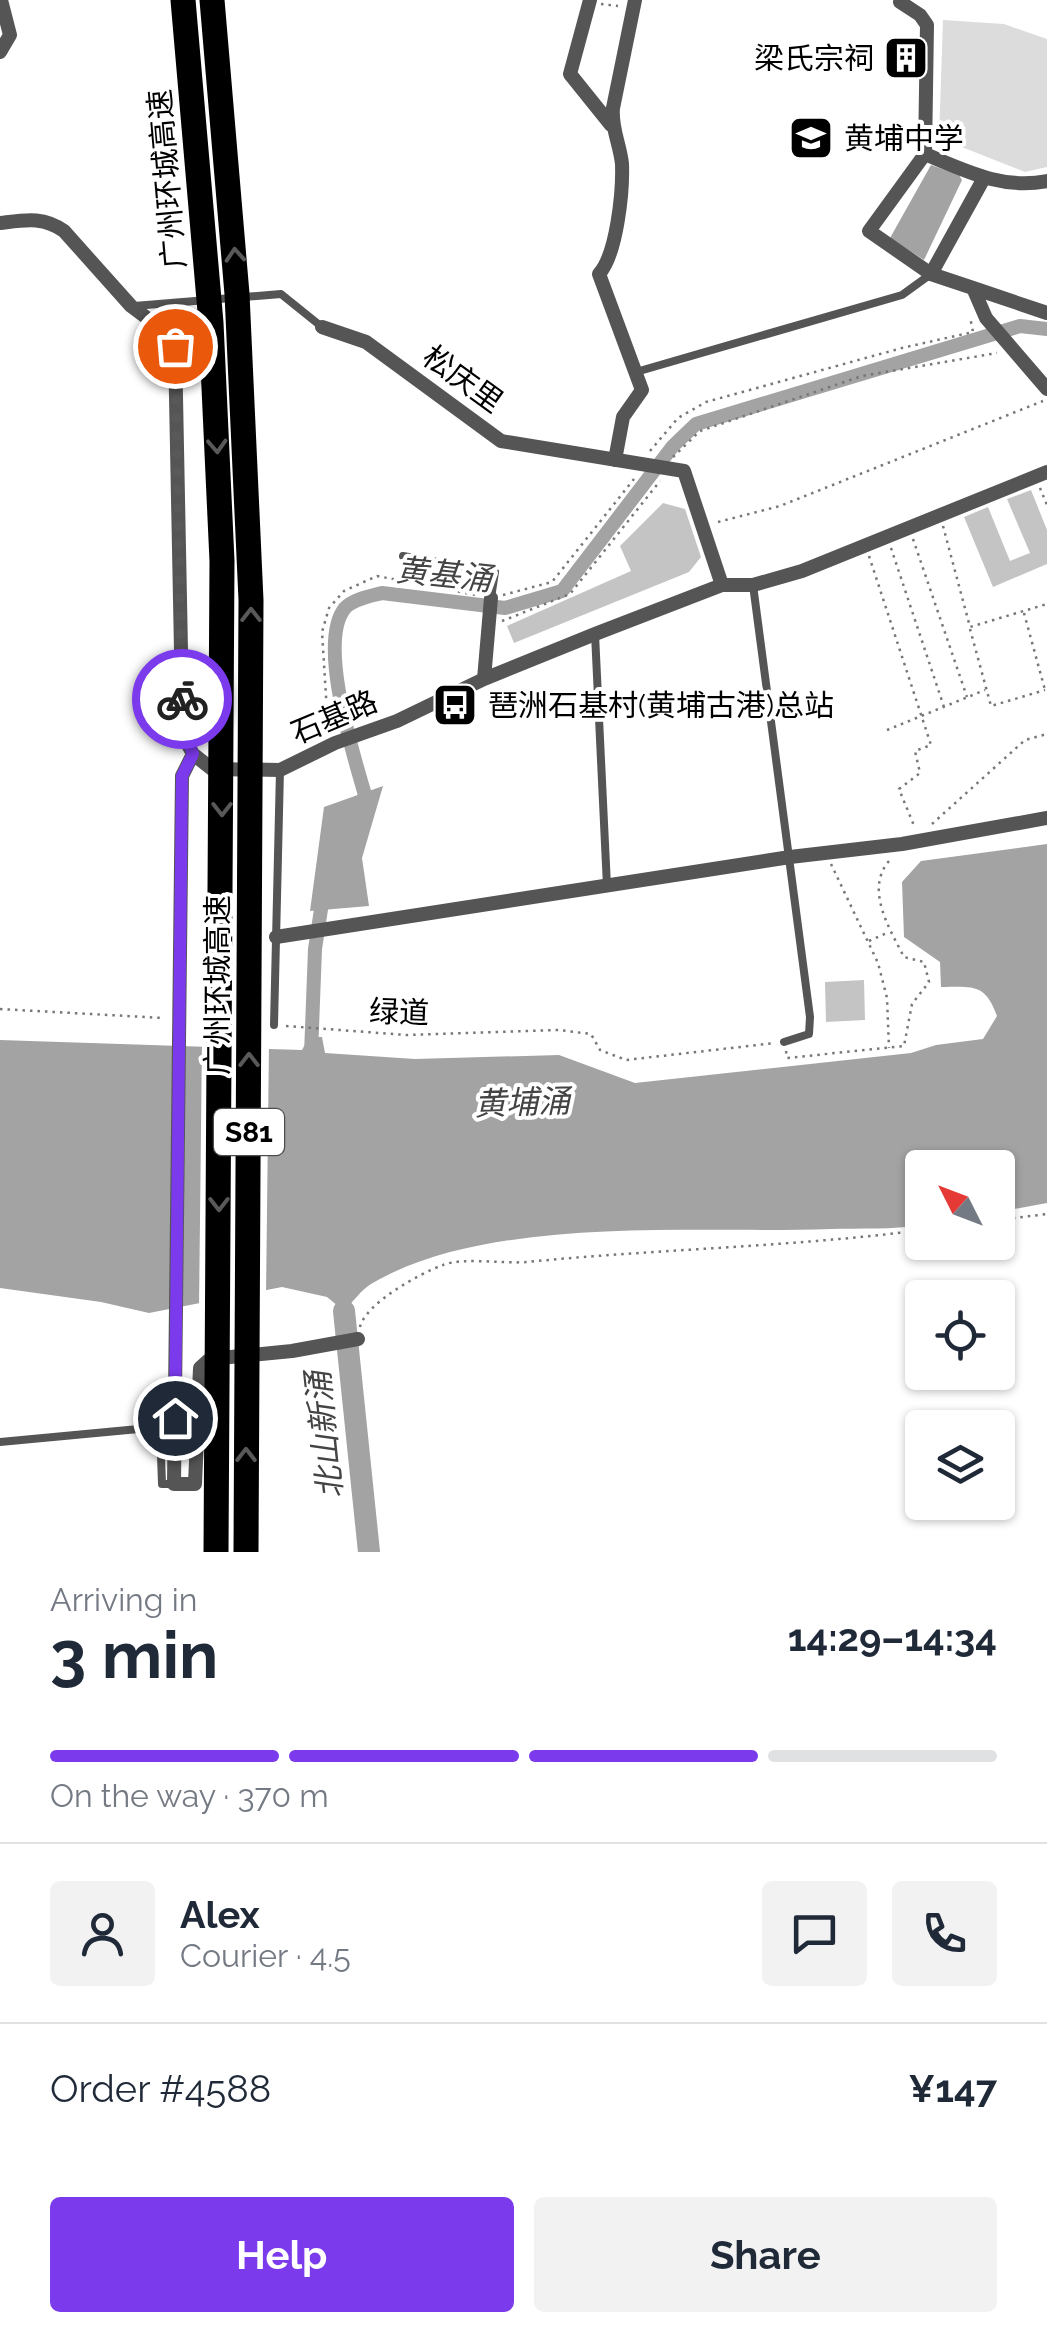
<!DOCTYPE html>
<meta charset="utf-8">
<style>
body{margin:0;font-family:Raleway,"Noto Sans SC",sans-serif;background:#f2f2f3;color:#1f2937;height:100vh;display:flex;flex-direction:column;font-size:38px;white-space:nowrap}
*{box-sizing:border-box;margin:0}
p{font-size:32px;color:#747a83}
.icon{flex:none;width:55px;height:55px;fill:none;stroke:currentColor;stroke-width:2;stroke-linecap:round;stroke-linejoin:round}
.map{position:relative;height:1552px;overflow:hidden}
.side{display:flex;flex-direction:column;background:#fff;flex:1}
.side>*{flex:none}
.needle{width:65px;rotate:312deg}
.buttons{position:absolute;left:905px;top:1150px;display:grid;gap:20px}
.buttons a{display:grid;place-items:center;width:110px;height:110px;border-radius:10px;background:#fff;box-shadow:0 2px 8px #0004;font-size:50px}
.pin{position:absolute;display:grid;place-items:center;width:85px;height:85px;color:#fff;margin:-42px;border:5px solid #fff;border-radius:50%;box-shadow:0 2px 10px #0007}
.courier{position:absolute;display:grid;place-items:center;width:100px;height:100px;margin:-50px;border:8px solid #7c3aed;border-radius:50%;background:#fff;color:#222;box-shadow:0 2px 12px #0007}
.summary em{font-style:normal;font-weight:700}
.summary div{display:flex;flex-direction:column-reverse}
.summary{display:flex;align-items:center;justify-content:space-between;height:170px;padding:0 50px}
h1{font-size:65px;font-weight:700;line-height:75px}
.bar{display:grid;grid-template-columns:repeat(4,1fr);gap:15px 10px;align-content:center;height:120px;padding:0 50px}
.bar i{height:12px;border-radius:8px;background:#e0e1e3}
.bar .active{background:#7c3aed}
.bar p{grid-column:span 4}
.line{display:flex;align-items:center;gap:25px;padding:0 50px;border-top:2px solid #e0e1e3}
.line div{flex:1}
.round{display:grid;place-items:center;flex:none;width:105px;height:105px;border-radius:10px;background:#f2f2f3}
.primary-button{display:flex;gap:20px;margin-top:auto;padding:20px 50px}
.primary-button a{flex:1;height:115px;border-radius:10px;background:#7c3aed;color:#fff;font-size:40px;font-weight:700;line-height:115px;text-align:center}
.primary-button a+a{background:#f2f2f3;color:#1f2937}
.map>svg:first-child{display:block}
.green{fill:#dcdcdc}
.water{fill:#a3a3a3}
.pier{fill:#fff}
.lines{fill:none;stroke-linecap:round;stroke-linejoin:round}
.canal{stroke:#a3a3a3;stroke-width:14}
.river{stroke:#a3a3a3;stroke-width:22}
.building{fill:#c4c4c4}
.path{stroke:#777;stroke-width:2.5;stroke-dasharray:2.5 5;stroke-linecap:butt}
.lane{stroke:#555;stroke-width:8}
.street{stroke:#555;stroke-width:14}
.highway{stroke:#000;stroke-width:25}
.oneway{stroke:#595959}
.done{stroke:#595959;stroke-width:10;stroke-dasharray:0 18}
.route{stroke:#7c3aed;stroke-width:12}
.labels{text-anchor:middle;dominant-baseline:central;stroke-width:8;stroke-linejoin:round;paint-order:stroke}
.shield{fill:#fff;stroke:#4c4c4c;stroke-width:2.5}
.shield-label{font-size:28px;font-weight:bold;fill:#000}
.poi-label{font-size:30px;fill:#000;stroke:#fff;text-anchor:start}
.street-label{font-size:30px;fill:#000;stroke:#fff}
.water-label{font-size:32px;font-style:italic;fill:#444;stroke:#fff}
</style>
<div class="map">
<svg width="1047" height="1552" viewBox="0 0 1047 1552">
<rect width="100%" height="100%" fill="#fff"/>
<!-- green -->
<path class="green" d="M943,20l61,4 43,15v128l-22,5 -86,-34z"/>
<!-- water -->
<path class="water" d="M931,165l28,10 3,5 -38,80 -34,-22z
M383,786l-21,72 7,48 -59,5 14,-104z
M1047,844v359l-49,9v-44h-76v57c-30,5 -61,3 -91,4 -136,5 -342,-15 -460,55 -10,6 -18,18 -27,27l-17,-14 -45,-10 -133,26 -48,-11 -101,-14v-248l302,10 7,-13h13l3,16 90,6 144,-4 76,28 276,-30 25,-8 47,-6 14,-23c-12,-33 -24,-29 -56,-29l-1,-25 -36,-25 -2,-55 19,-21z"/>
<!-- pier -->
<path class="pier" d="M202,1040l67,3 -3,252 -67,14z"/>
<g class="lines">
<!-- canal -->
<path class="canal" d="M359,807l6,-12c-11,-39 -48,-153 -20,-187 8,-9 26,-12 37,-15l123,15 57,-17 111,-145 23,-22 324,-98 27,3
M311,1054l4,-105 8,-53"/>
<!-- river -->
<path class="river" d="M344,1311l25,241"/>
</g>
<!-- building -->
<path class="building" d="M895,42h21v32l-21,-1z
M1031,490l16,40v34l-54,23 -29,-70 24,-10 22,54 20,-8 -23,-54z
M663,503l22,6 16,48 -12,15 -175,71 -7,-17 124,-55 -11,-25z
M864,980l1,40 -39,2 -1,-40z"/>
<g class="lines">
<!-- path -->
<path class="path" d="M601,4l17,2
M650,451l28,-33 28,-16 196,-54 71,-16 -3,-15
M673,457l27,-26 162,-55 135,-23
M1040,488l7,17
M718,522l62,-16 263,-105
M943,526l27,101 77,-23
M913,539l54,158
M891,548l53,159
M869,556l62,189 -16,6 5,22 -21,16 16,39
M503,595l49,-13 82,-103
M1024,613l21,77 2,-1
M502,621l68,-27 90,-113
M970,629l21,77 54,-16
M328,728l-6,-96 7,-24 15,-17 33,-15 99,19
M887,730l98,-40
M932,824l93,-84 22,-6
M831,864l47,99 9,35 2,50
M869,941l20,-9
M0,1009l163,9
M286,1026l120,9 153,-5 32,4 9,16 26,10 149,-17
M786,1051l1,7 117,-12 8,-42 17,-22 -5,-20 -20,-5c-15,-29 -39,-68 -15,-96
M998,1220l49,-6
M360,1327c5,-23 60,-54 83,-62 20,-8 60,-1 84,-3 131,-13 264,-15 395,-32"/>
<!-- lane -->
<path class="lane" d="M134,306l147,-12 41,33
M636,372l266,-77 29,-21
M403,556l92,16 -4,26
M753,585l57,432 -1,17 -25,8
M595,634l12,252
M274,1025l6,-255
M0,1442l160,-15 2,57h12"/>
<!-- street -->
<path class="street" d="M590,0l-20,74 41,51
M900,2l20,13 7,10 -2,129c41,17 78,36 122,27
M0,52l10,-17 -9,-35
M925,154l-56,77 62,43 42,14 13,30 61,71
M0,223c25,-3 43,-7 64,8l67,75 40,30 4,10 7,355 5,42 6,11 19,15 68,1 55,-27 62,-22 87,-42 111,-45 127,-49h31l49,-14 245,-99
M931,274l53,-96
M973,288l74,25
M322,327l44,15 135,99 183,30 38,114
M615,460l8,-43 19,-27 -43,-116c18,-20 24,-83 23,-110 -2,-20 -11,-36 -9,-56l22,-108
M484,679l7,-81
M193,754l-11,22 -8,708h21l5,-116 10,-9 82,-8 66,-12
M276,937l514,-80 112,-13 145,-26"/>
<!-- highway -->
<path class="highway" d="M183,0l28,323 11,238 -6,991
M212,0l25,294 14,306 -5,952"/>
</g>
<!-- one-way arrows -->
<defs><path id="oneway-chevron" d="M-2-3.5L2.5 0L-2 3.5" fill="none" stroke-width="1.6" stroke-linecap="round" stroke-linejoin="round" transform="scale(2.5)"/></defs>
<g class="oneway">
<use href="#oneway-chevron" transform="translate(235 255) rotate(-94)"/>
<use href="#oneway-chevron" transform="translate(217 446) rotate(87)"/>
<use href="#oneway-chevron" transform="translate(251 615) rotate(-90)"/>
<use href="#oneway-chevron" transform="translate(222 809) rotate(90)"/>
<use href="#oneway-chevron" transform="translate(249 1060) rotate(-90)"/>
<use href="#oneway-chevron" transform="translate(219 1204) rotate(90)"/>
<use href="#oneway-chevron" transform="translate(246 1455) rotate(-90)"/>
</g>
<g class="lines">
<!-- done -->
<path class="done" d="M175,346l7,353"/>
<!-- route -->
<path class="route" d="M175,1418l7,-642 11,-22 -8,-21 -3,-34"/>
</g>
<!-- icons -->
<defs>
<symbol id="building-square" viewBox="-11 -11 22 22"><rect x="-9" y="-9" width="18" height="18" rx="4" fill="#000" stroke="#fff"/><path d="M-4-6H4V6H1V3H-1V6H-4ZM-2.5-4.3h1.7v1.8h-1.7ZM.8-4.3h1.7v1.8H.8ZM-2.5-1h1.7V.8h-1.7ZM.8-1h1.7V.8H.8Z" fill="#fff"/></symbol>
<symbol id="school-square" viewBox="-11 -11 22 22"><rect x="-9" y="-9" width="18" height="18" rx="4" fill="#000" stroke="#fff"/><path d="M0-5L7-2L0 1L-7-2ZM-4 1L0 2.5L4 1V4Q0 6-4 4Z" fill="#fff"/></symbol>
<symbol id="bus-square" viewBox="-11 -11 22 22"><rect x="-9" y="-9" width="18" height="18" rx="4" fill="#000" stroke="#fff"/><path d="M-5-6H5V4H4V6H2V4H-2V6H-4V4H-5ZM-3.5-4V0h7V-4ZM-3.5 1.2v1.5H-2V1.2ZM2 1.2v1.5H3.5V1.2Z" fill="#fff"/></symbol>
</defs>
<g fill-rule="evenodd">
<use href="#building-square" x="881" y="33" width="50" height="50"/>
<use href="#school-square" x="786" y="113" width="50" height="50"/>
<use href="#bus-square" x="430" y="680" width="50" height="50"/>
</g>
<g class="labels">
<!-- shield labels -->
<rect class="shield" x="214" y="1109" width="70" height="46" rx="8"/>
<g class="shield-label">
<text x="249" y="1132">S81</text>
</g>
<!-- poi labels -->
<g class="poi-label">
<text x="874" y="58" text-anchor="end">梁氏宗祠</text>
<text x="844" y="138">黄埔中学</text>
<text x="488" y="705">琶洲石基村(黄埔古港)总站</text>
</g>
<!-- street labels -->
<g class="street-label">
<text transform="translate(167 179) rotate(-95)">广州环城高速</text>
<text transform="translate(463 379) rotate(36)">松庆里</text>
<text transform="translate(334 717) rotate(-23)">石基路</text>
<text transform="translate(217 985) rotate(-90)">广州环城高速</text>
<text transform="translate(399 1012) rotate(2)">绿道</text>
</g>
<!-- water labels -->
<g class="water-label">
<text transform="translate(444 574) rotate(6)">黄基涌</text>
<text transform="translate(522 1102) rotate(-2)">黄埔涌</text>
<text transform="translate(324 1435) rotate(-96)">北山新涌</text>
</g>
</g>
</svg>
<div class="buttons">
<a><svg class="needle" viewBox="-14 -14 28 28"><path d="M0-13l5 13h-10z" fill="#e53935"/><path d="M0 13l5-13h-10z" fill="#747a83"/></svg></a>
<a><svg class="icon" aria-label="locate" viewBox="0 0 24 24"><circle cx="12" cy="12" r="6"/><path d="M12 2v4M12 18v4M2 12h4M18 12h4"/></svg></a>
<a><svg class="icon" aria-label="layers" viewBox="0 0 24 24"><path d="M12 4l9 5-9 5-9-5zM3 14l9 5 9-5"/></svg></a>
</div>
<div class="pin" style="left:175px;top:346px;background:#ea580c"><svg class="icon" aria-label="bag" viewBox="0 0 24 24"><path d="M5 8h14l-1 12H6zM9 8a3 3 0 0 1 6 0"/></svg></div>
<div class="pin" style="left:175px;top:1418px;background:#1f2937"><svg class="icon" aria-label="home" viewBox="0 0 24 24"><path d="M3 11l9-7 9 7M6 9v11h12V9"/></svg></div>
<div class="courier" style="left:182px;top:699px"><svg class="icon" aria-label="bike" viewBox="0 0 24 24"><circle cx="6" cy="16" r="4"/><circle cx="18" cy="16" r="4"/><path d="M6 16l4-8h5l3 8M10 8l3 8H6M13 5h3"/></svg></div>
</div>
<section class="side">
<div class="summary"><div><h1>3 min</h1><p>Arriving in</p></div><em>14:29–14:34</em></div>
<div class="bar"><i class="active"></i><i class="active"></i><i class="active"></i><i></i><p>On the way · 370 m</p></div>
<div class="line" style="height:180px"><a class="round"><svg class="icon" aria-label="person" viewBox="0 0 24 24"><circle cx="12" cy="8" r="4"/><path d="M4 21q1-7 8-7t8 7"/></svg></a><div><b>Alex</b><p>Courier · 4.5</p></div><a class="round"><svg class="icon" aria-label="chat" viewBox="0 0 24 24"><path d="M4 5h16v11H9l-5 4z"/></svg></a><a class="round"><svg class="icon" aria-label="phone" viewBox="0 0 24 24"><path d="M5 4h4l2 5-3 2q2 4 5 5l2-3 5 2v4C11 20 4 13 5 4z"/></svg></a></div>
<div class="line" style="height:130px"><div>Order #4588</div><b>¥147</b></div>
<div class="primary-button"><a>Help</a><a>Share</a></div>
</section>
